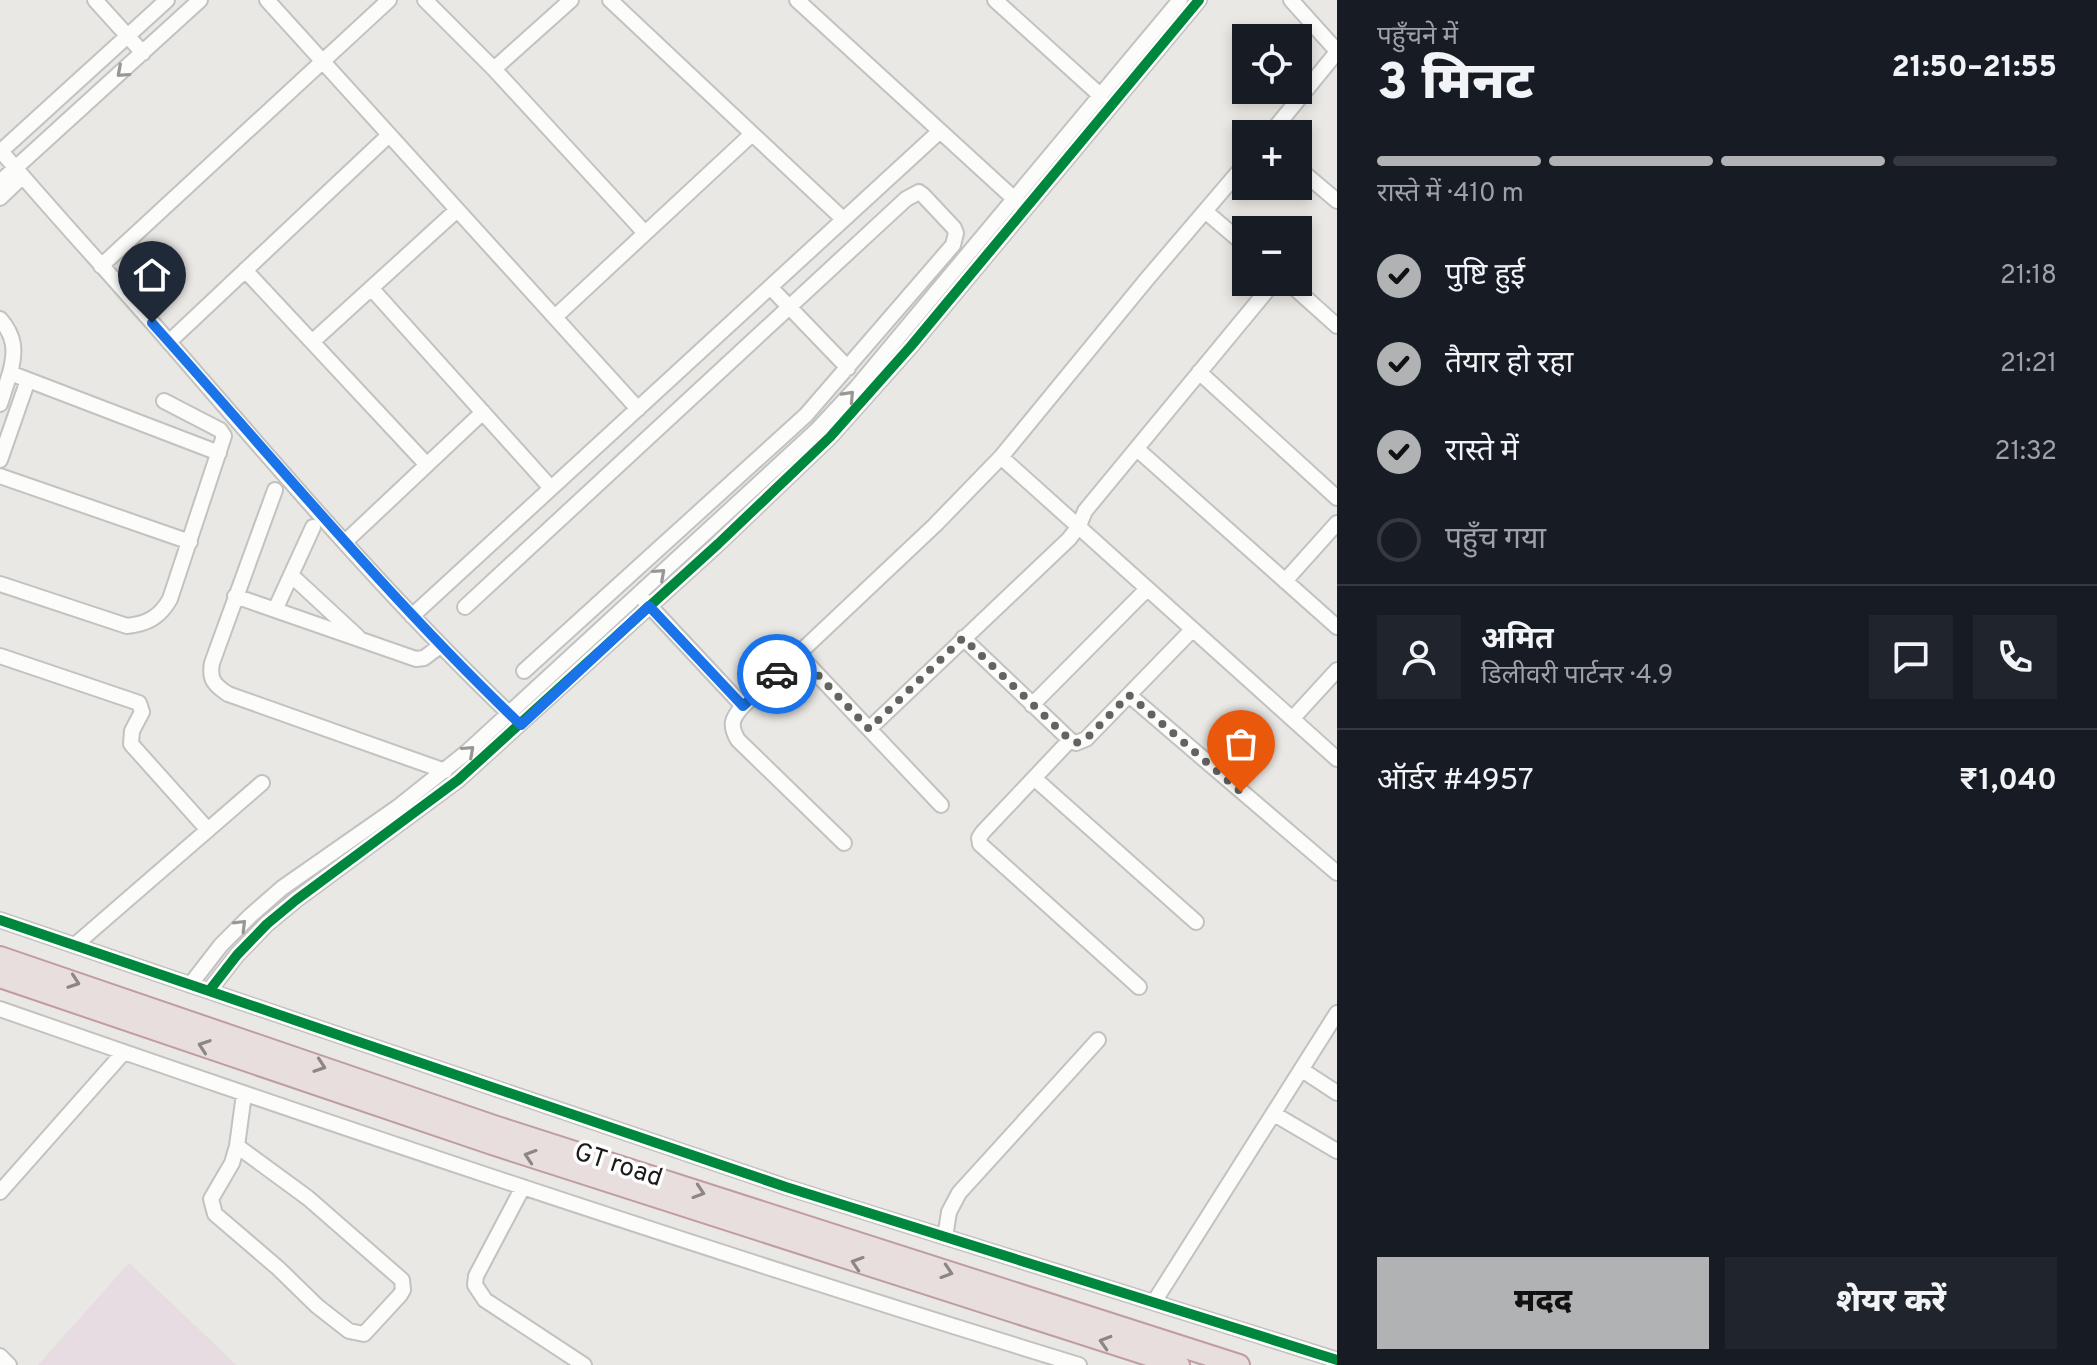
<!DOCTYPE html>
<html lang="hi">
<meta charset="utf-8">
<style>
body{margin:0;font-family:Overpass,"Noto Sans Devanagari",sans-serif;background:#20242c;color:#f1f3f6;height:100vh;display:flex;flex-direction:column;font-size:30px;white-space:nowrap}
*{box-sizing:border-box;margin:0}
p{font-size:26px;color:#9ea1a6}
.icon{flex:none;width:44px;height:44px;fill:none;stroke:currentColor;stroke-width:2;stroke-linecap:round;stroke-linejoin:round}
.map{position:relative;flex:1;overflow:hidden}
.drawer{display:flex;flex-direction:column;background:#171b24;width:760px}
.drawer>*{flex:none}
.buttons{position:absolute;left:1232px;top:24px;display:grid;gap:16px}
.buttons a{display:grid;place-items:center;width:80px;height:80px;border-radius:0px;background:#171b24;box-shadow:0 4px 12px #0003;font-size:40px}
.pin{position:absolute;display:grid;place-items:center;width:68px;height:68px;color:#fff;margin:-82px -34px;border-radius:50% 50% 50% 0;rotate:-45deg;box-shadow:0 0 8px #0007}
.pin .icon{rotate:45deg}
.courier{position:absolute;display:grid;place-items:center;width:80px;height:80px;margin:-40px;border:6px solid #1a73e8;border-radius:50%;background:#fff;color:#222;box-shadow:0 2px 10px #0007}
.headline em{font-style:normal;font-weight:800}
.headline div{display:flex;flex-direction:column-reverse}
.headline{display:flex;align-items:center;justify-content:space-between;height:136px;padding:0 40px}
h1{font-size:52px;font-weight:800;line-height:60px}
.bar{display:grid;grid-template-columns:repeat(4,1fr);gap:12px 8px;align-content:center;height:96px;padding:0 40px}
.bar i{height:10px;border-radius:6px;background:#363941}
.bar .selected{background:#b1b2b3}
.bar p{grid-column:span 4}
.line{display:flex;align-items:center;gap:20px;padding:0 40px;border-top:2px solid #363941}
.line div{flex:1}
.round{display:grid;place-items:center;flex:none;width:84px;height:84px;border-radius:0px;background:#20242c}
ol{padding:0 40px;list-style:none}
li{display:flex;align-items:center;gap:24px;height:88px}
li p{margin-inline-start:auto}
li .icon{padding:8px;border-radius:50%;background:#b1b2b3;color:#111;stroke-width:4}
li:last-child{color:#9ea1a6}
li i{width:44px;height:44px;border:4px solid #363941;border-radius:50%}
.button{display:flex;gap:16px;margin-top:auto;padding:16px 40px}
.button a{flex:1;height:92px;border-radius:0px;background:#b1b2b3;color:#111;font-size:32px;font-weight:800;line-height:92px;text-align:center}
.button a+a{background:#20242c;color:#f1f3f6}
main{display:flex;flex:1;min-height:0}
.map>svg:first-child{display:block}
.industrial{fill:#e8dce3}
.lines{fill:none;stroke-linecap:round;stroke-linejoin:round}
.minor-casing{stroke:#c2c2c0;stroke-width:18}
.highway-casing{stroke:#bf9ca4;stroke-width:24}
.minor{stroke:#fcfcfb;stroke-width:14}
.highway{stroke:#e8dede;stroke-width:20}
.cycleway-casing{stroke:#fff;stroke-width:15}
.cycleway{stroke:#00873e;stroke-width:10}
.oneway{stroke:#979796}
.oneway2{stroke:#8c8686}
.done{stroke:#636361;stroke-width:8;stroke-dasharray:0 14.4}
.route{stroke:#1a73e8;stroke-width:10}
.labels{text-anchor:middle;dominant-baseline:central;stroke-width:7;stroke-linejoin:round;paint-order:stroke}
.street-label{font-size:26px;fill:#1b1b1b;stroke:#fff}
</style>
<main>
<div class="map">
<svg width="1337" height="1365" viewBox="0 0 1337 1365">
<rect width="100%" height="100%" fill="#eae8e4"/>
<!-- industrial -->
<path class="industrial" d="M129,1263l73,69 34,33h-198z"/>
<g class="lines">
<defs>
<path id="minor" d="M95,0l48,53
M267,0l371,409
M425,0l69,69 151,164
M610,0l233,219
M797,0l224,205
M995,0l106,96
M1291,0l46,51
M494,69l77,-69
M1270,134l67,-82
M1,151c55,65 113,127 169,192 111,128 222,259 345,376
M0,152l167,-152
M1298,168l39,33
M0,182l200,-182
M0,198l22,-21
M1205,211l41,35
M101,266l288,-266
M245,270l182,195
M1288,282l49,44
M770,287l78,81
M371,288l180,200
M555,317l197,-183
M0,319c15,17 16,32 10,54
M169,342l220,-207
M312,342l145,-132
M1199,372l138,126
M0,404l10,-31 209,80
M1137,449l200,178
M1001,457l336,302
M0,460l28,-80
M0,476l190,66
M275,490l-63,173c-3,16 2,22 16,31l217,77
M345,542l138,-130
M291,575l67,62
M1285,581l52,-58
M0,584l127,42c20,-2 33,-9 43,-27l54,-163 -4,-6 -56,-29
M235,596l181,63 8,-1 16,-12
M645,601l98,105
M465,607l441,-408 13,-7 4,3 31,33 2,5 -3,12 -147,170 -282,256
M275,610l38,-83
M412,616l528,-485
M963,638l107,102 6,3 10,-4 106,-109
M799,655l142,150
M0,656l139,47 3,9 -10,19 -1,13 77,86
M1129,695l208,178
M1032,705l115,-116
M1293,718l44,-48
M869,729l200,-190 10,-13 6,-15 189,-229
M1070,740l-87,92 -4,6 1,6 159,143
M1034,778l162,144
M844,843l-106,-103c-9,-15 -6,-22 5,-34l192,-181 66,-68 146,-178 99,-116
M0,920l786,267 551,173
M75,945l187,-162
M190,985l31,-40 29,-29 32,-28 116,-81 69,-55 350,-322 40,-43 323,-387
M209,991l28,-36 30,-31 29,-24 162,-120 260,-236 112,-107 81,-91 288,-346
M0,1009c358,125 717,245 1079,356
M1302,1070l35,23
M1274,1114l63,37
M237,1146l71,52 94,82 1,10 -3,5 -36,39 -15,-3 -32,-25 -39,-38 -63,-54 -4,-15 21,-36 5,-17 7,-52
M523,1187l-47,89 -1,9 10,15 99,65
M0,1192l124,-140
M945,1237l4,-25 10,-19 139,-153
M1154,1302l183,-289
M0,1356l9,9"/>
<path id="highway" d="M0,957l497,170 742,238
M0,977l492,167 687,221"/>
</defs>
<!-- minor casing -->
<use href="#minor" class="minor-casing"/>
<!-- highway casing -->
<use href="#highway" class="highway-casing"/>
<!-- minor -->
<use href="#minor" class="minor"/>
<!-- highway -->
<use href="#highway" class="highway"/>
<defs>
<path id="cycleway" d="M0,920l786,267 551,173
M209,991l28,-36 30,-31 29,-24 162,-120 260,-236 112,-107 81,-91 288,-346"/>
</defs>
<!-- cycleway casing -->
<use href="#cycleway" class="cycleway-casing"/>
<!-- cycleway -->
<use href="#cycleway" class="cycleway"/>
</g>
<!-- one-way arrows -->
<defs><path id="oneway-chevron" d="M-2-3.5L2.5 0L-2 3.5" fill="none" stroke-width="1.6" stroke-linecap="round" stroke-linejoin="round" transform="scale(2)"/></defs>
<g class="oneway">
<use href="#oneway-chevron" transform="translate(122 72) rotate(138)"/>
<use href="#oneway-chevron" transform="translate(849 396) rotate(-47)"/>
<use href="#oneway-chevron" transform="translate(660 574) rotate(-42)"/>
<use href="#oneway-chevron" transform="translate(469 751) rotate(-42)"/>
<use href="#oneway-chevron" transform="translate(241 925) rotate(-45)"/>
</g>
<g class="oneway2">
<use href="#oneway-chevron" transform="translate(74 982) rotate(19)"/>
<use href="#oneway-chevron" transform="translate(204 1046) rotate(-161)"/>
<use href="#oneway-chevron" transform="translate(320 1066) rotate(19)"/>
<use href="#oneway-chevron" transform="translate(530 1156) rotate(-162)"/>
<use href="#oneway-chevron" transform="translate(699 1192) rotate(18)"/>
<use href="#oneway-chevron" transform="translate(857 1263) rotate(-162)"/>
<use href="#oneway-chevron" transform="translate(947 1272) rotate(18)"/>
<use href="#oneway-chevron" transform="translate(1105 1342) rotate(-163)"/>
</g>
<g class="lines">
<!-- done -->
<path class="done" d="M777,674l22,-19 70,74 94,-91 107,102 6,3 10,-4 43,-44 112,97"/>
<!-- route -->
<path class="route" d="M152,323c121,135 237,276 369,402l128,-119 94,100 34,-32"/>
</g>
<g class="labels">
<!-- street labels -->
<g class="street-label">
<text transform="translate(618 1166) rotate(18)">GT road</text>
</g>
</g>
</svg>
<div class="buttons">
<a><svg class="icon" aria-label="locate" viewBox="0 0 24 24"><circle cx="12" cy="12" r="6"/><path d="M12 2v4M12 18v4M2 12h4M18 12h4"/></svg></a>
<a>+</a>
<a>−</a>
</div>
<div class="pin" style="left:1241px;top:792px;background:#ea580c"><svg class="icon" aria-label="bag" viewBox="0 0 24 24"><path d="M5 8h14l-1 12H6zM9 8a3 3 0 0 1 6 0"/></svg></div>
<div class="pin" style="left:152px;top:323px;background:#1f2937"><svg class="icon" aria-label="home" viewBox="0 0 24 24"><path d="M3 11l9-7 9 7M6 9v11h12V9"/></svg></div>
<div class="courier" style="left:777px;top:674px"><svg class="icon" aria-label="car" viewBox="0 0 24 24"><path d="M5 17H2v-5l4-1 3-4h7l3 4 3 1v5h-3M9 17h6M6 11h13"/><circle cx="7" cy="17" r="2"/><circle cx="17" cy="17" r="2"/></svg></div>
</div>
<section class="drawer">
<div class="headline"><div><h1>3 मिनट</h1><p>पहुँचने में</p></div><em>21:50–21:55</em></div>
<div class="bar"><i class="selected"></i><i class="selected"></i><i class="selected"></i><i></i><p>रास्ते में · 410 m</p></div>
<ol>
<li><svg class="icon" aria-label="check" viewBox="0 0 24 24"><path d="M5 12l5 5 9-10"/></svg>पुष्टि हुई<p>21:18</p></li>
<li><svg class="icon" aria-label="check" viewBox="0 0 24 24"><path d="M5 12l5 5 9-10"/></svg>तैयार हो रहा<p>21:21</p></li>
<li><svg class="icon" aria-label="check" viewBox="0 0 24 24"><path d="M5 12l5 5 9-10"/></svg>रास्ते में<p>21:32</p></li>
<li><i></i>पहुँच गया</li>
</ol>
<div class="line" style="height:144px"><a class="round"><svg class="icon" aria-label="person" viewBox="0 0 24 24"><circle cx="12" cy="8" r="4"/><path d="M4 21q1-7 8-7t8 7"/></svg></a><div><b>अमित</b><p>डिलीवरी पार्टनर · 4.9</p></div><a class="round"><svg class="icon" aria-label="chat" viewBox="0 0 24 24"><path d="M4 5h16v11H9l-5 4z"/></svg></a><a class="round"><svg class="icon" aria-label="phone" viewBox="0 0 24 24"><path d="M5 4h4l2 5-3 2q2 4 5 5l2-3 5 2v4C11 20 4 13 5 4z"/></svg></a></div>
<div class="line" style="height:104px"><div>ऑर्डर #4957</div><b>₹1,040</b></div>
<div class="button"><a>मदद</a><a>शेयर करें</a></div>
</section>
</main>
